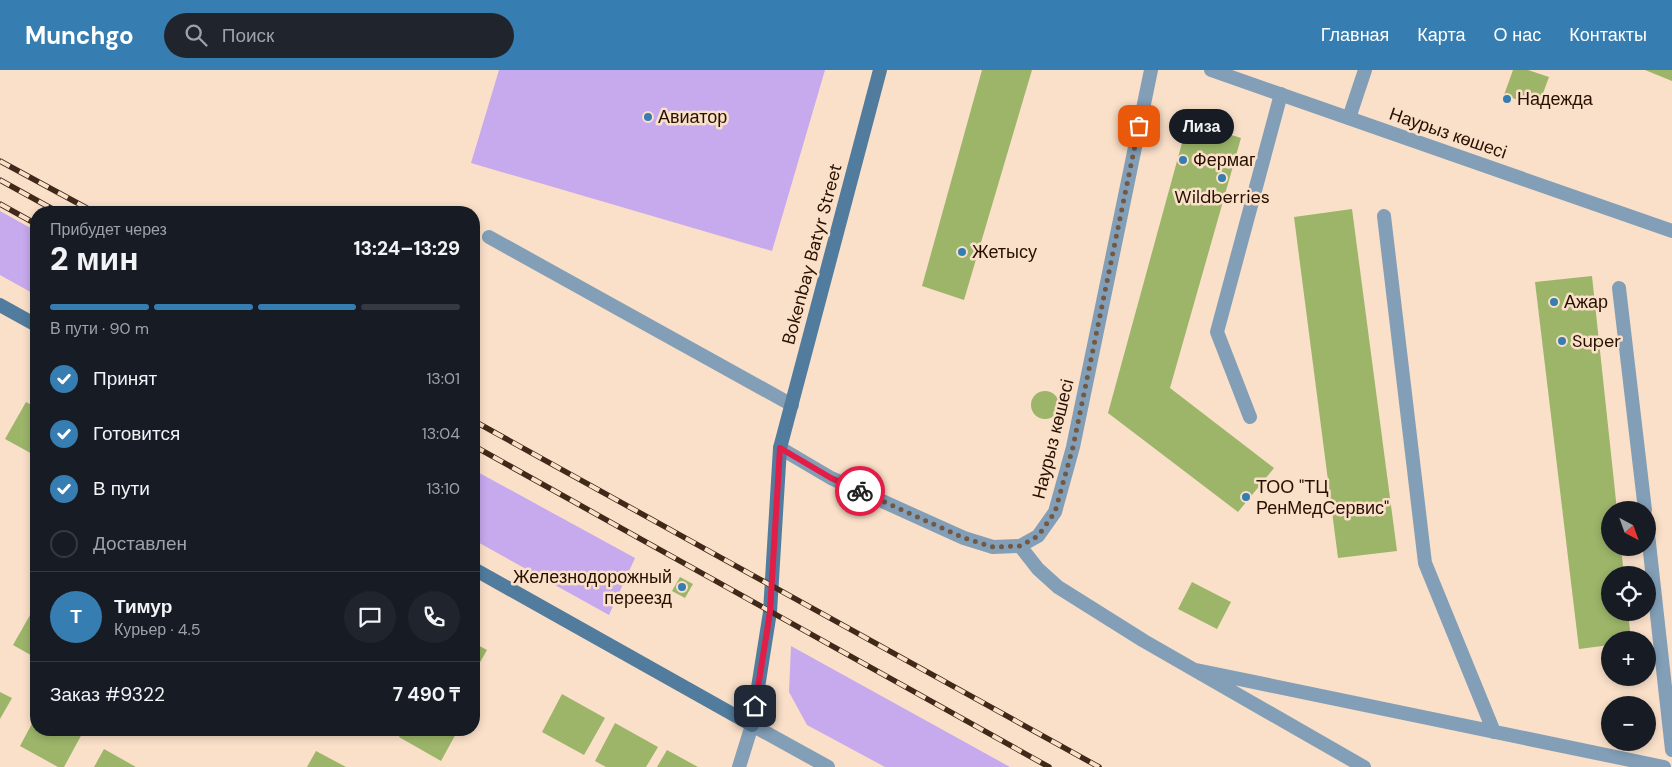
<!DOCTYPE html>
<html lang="ru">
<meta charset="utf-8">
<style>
body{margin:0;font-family:"DM Sans",sans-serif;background:#20242c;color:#f1f3f6;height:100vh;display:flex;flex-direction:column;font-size:19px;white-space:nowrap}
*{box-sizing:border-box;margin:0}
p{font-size:16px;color:#9ea1a6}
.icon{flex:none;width:28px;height:28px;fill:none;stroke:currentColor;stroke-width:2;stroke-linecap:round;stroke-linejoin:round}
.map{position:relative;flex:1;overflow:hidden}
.drawer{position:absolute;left:30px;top:136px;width:450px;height:530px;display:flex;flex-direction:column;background:#171b24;border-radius:20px;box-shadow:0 2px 8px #0003}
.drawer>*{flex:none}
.needle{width:32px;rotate:139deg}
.controls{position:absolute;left:1601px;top:431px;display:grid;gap:10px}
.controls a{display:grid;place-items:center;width:55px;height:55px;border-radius:50%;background:#171b24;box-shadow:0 2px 8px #0003;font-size:25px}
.pin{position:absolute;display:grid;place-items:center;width:42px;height:42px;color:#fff;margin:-21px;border-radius:10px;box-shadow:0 2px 8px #0006}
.courier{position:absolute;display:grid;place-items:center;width:50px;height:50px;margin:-25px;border:4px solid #e11d48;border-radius:50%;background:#fff;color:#222;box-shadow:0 1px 6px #0007}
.bubble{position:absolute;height:35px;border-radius:18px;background:#171b24;box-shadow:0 2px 8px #0003;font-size:16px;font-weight:800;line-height:35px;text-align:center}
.head em{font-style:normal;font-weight:800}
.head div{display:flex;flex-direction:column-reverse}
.head{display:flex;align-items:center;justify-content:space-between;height:85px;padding:0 20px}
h1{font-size:32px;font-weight:800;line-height:38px}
.bar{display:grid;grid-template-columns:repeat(4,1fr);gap:8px 5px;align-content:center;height:60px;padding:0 20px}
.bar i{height:6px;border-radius:4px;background:#363941}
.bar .current{background:#367db1}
.bar p{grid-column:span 4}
.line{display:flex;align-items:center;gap:12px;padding:0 20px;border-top:1px solid #363941}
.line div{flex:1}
.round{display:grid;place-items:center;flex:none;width:52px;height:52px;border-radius:26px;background:#20242c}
ol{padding:0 20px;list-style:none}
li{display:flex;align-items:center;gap:15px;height:55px}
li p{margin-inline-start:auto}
li .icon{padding:5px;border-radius:50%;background:#367db1;color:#fff;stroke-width:4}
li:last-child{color:#9ea1a6}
li i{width:28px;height:28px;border:2px solid #363941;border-radius:50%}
header{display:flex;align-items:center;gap:30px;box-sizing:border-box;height:70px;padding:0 25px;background:#367db1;color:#fff}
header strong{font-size:24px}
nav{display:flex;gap:28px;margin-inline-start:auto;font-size:18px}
.search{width:350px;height:45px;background:#20242c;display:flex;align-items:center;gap:12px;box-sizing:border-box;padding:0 18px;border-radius:28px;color:#9ea1a6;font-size:19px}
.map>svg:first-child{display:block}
.green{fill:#c7a9ee}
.building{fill:#9cb569}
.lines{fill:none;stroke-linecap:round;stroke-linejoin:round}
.service{stroke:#829fb7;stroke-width:14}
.minor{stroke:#829fb7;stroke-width:14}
.tertiary{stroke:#829fb7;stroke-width:14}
.secondary{stroke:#517c9e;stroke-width:14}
.rail-casing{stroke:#402918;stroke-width:5.5}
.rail{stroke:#fae0c9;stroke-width:4;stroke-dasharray:11;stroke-linecap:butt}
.done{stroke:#715946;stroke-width:5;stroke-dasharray:0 9}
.route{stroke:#e11d48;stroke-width:6}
.poi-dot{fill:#367db1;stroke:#fae0c9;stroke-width:2}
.labels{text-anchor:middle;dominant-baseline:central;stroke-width:5;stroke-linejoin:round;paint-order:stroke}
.poi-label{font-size:18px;fill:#271000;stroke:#fae0c9;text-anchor:start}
.street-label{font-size:18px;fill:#271000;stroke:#fae0c9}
</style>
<header>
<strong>Munchgo</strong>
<div class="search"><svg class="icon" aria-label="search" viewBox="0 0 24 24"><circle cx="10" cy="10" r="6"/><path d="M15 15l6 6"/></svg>Поиск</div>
<nav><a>Главная</a><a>Карта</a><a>О нас</a><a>Контакты</a></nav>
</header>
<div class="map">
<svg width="1672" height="697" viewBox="0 0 1672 697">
<rect width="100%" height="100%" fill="#fae0c9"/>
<!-- green -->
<path class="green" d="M499,0h326l-53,181 -301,-88z
M0,141l36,20v64l-36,-20z
M474,400l161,88 -26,57 -135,-75z
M791,576l219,121h-125l-78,-42 -18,-33z"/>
<!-- building -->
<path class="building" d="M982,0h50l-68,230 -42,-14z
M1513,0h15l21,7 -11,30 -34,-12z
M1645,0h27v11z
M1188,51l53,17 -71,250 104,80 -36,44 -130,-99z
M1352,139l45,342 -59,7 -44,-341z
M1592,206l25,234h-7v38h11l3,27h-14v37h18l3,28h-21v5l-31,4 -44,-367z
M1031 335a14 14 0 1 1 28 0a14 14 0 1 1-28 0Z
M26,332l10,5v49l-31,-17z
M680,507l13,7 -8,14 -13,-7z
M1192,512l39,20 -14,27 -39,-20z
M34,538l2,1v49l-23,-13z
M474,573l13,7 -13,23z
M0,622l12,6 -12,21z
M562,624l43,24 -21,37 -42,-23z
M36,646v14h44l3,2 -19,35h-6l-38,-21z
M615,653l43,24 -12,20h-40l-11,-6z
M403,660h55l-17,31 -42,-24z
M104,679l32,18h-42z
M667,680l31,17h-41z
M316,681l30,16h-39z"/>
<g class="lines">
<!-- service -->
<path class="service" d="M1349,48l16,-48
M1384,146l41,347 69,169
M489,167l303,168
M1619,218l26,222
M1250,347l-33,-85 64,-238
M1648,464l24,216
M1020,476l18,23 20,18 86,54 220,126
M1196,600l468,97"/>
<!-- minor -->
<path class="minor" d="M739,697l13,-42"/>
<!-- tertiary -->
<path class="tertiary" d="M1211,0l461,161
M780,378l51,30 133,60 29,9 27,-1 18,-10 17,-24 18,-65 78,-377
M752,655l76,42"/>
<!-- secondary -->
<path class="secondary" d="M0,235l36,20
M474,499l278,156 18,-113 10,-164 100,-378"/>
<defs>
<path id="rail" d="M0,91l94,51
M0,110l58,32
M0,134l36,20
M474,351l625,346
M474,376l575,321"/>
</defs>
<!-- rail casing -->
<use href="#rail" class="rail-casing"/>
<!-- rail -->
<use href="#rail" class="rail"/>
</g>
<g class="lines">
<!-- done -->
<path class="done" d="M860,421l104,47 29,9 27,-1 18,-10 17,-24 18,-65 66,-321"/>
<!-- route -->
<path class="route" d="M755,636l15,-94 10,-164 51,30 29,13"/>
</g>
<!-- markers -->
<g class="poi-dot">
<circle cx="1507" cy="29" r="5"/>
<circle cx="648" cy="47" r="5"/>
<circle cx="1183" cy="90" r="5"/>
<circle cx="1222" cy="108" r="5"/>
<circle cx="962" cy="182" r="5"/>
<circle cx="1554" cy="232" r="5"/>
<circle cx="1562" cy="271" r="5"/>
<circle cx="1246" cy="427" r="5"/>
<circle cx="682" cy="517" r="5"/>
</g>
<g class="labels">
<!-- poi labels -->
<g class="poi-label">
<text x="1517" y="29">Надежда</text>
<text x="658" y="47">Авиатор</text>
<text x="1193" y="90">Фермаг</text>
<text x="1222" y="127" text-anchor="middle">Wildberries</text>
<text x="972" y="182">Жетысу</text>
<text x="1564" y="232">Ажар</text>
<text x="1572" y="271">Super</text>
<text x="1256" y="417">ТОО "ТЦ<tspan x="1256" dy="21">РенМедСервис"</tspan></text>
<text x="672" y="507" text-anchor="end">Железнодорожный<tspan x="672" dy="21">переезд</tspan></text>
</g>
<!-- street labels -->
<g class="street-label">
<text transform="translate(1448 63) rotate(19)">Наурыз көшесі</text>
<text transform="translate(812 184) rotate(-75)">Bokenbay Batyr Street</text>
<text transform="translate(1053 369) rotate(-76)">Наурыз көшесі</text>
</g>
</g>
</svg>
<div class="controls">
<a><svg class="needle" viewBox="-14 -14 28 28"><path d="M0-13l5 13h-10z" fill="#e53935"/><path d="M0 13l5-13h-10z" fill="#9ea1a6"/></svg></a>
<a><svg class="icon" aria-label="locate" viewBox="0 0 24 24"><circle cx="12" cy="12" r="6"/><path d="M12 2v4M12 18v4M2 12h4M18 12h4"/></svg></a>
<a>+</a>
<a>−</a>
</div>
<div class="pin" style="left:1139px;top:56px;background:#ea580c"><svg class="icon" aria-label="bag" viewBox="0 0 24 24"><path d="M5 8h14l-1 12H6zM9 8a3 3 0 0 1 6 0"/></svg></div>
<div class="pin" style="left:755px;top:636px;background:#1f2937"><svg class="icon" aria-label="home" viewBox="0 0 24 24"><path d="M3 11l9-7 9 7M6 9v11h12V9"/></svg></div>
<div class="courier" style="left:860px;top:421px"><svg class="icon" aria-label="bike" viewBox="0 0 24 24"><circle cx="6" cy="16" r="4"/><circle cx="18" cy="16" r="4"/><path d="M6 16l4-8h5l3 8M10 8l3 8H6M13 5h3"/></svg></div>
<div class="bubble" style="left:1169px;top:39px;width:65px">Лиза</div>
<section class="drawer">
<div class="head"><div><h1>2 мин</h1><p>Прибудет через</p></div><em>13:24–13:29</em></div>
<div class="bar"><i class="current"></i><i class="current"></i><i class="current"></i><i></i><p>В пути · 90 m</p></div>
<ol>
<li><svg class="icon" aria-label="check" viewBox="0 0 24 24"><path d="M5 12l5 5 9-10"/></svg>Принят<p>13:01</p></li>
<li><svg class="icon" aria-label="check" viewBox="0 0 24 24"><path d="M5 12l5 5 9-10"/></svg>Готовится<p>13:04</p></li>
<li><svg class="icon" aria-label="check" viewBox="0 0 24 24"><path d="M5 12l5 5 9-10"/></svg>В пути<p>13:10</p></li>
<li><i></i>Доставлен</li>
</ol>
<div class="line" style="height:90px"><b class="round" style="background:#367db1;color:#fff">Т</b><div><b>Тимур</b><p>Курьер · 4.5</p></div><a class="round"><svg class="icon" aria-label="chat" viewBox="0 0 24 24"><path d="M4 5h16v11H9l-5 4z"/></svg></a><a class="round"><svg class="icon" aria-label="phone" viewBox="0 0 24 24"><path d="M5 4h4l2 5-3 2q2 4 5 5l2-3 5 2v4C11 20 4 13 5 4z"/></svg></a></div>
<div class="line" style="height:65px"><div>Заказ #9322</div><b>7 490 ₸</b></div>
</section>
</div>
